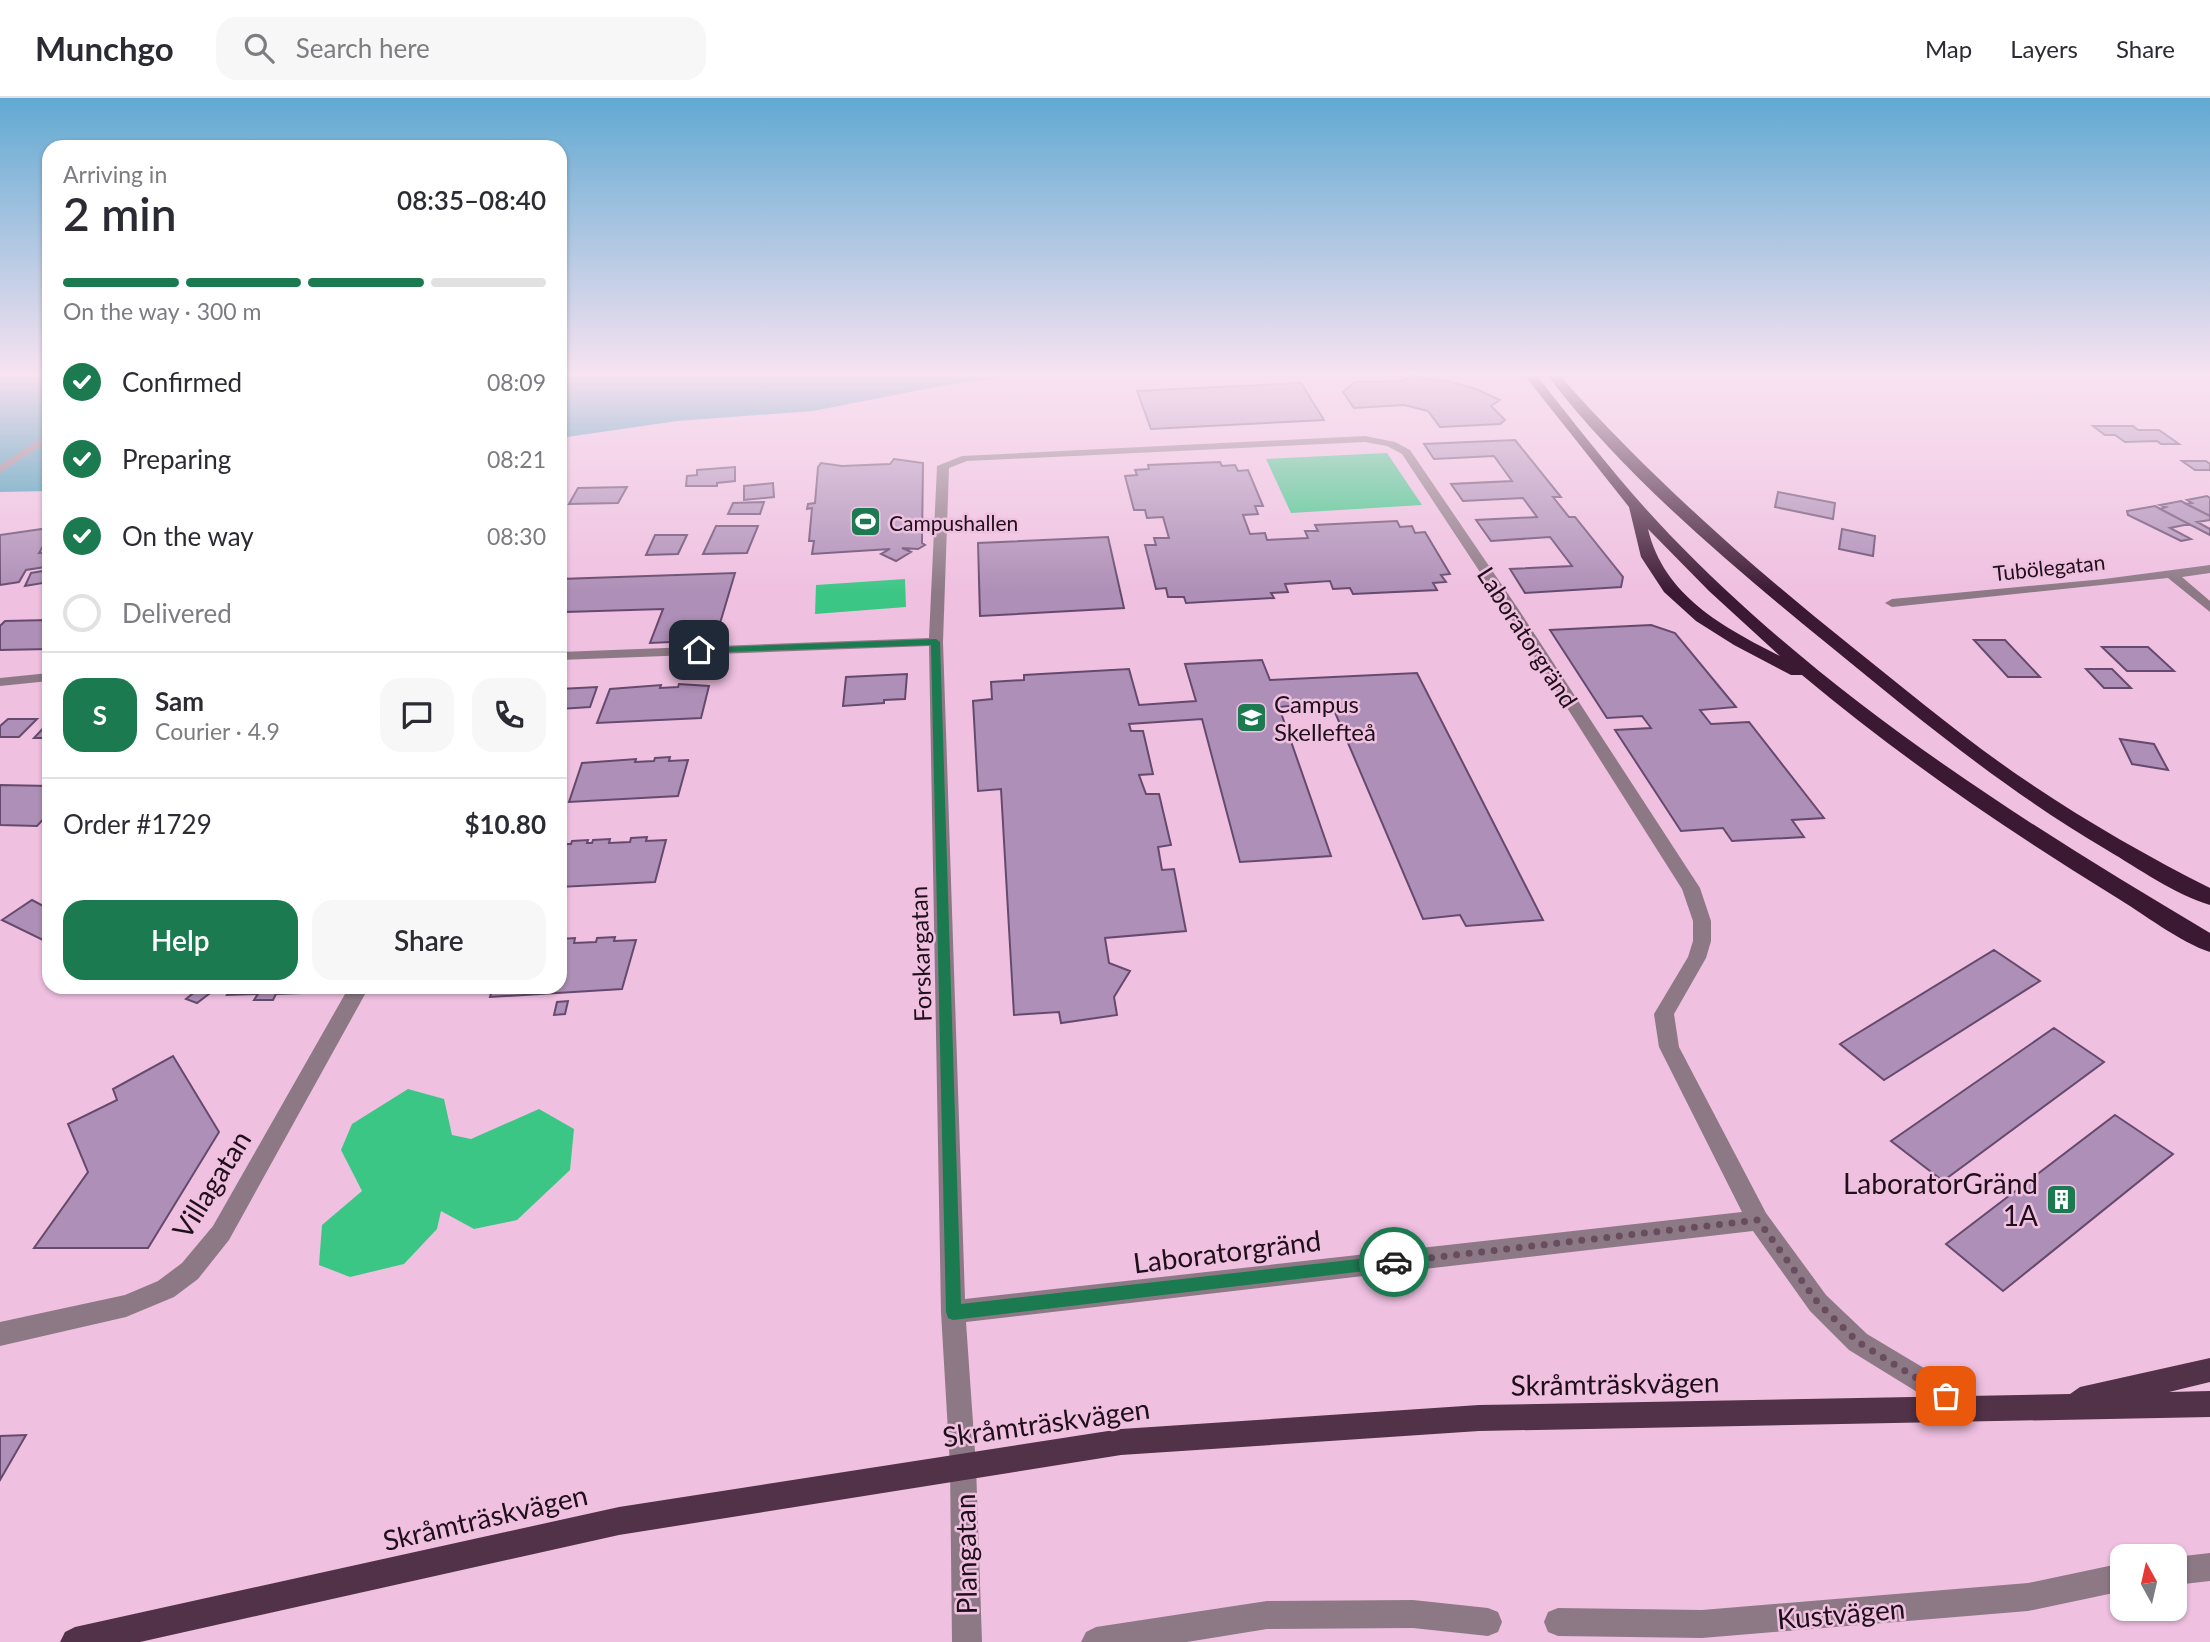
<!DOCTYPE html>
<meta charset="utf-8">
<style>
body{margin:0;font-family:Lato,sans-serif;background:#f7f7f7;color:#2b2b33;height:100vh;display:flex;flex-direction:column;font-size:26px;white-space:nowrap}
*{box-sizing:border-box;margin:0}
p{font-size:23px;color:#7c7c81}
.icon{flex:none;width:38px;height:38px;fill:none;stroke:currentColor;stroke-width:2;stroke-linecap:round;stroke-linejoin:round}
.map{position:relative;flex:1;overflow:hidden}
.sheet{position:absolute;left:42px;top:42px;width:525px;height:854px;display:flex;flex-direction:column;background:#fff;border-radius:21px;box-shadow:0 2px 5px #0004}
.sheet>*{flex:none}
.needle{width:46px;rotate:352deg}
.fabs{position:absolute;left:2110px;top:1446px;display:grid;gap:14px}
.fabs a{display:grid;place-items:center;width:77px;height:77px;border-radius:14px;background:#fff;box-shadow:0 2px 5px #0004;font-size:35px}
.pin{position:absolute;display:grid;place-items:center;width:60px;height:60px;color:#fff;margin:-30px;border-radius:14px;box-shadow:0 4px 10px #0006}
.courier{position:absolute;display:grid;place-items:center;width:70px;height:70px;margin:-35px;border:5px solid #1c7a50;border-radius:50%;background:#fff;color:#222;box-shadow:0 2px 9px #0007}
.headline em{font-style:normal;font-weight:600}
.headline div{display:flex;flex-direction:column-reverse}
.headline{display:flex;align-items:center;justify-content:space-between;height:119px;padding:0 21px}
h1{font-size:46px;font-weight:600;line-height:52px}
.bar{display:grid;grid-template-columns:repeat(4,1fr);gap:10px 7px;align-content:center;height:84px;padding:0 21px}
.bar i{height:9px;border-radius:5px;background:#e1e1e2}
.bar .current{background:#1c7a50}
.bar p{grid-column:span 4}
.line{display:flex;align-items:center;gap:18px;padding:0 21px;border-top:2px solid #e1e1e2}
.line div{flex:1}
.round{display:grid;place-items:center;flex:none;width:74px;height:74px;border-radius:21px;background:#f7f7f7}
ol{padding:0 21px;list-style:none}
li{display:flex;align-items:center;gap:21px;height:77px}
li p{margin-inline-start:auto}
li .icon{padding:7px;border-radius:50%;background:#1c7a50;color:#fff;stroke-width:4}
li:last-child{color:#7c7c81}
li i{width:38px;height:38px;border:4px solid #e1e1e2;border-radius:50%}
.primary-button{display:flex;gap:14px;margin-top:auto;padding:14px 21px}
.primary-button a{flex:1;height:80px;border-radius:21px;background:#1c7a50;color:#fff;font-size:28px;font-weight:600;line-height:80px;text-align:center}
.primary-button a+a{background:#f7f7f7;color:#2b2b33}
header{display:flex;align-items:center;gap:42px;box-sizing:border-box;height:98px;padding:0 35px;background:#fff;border-bottom:2px solid #e1e1e2}
header strong{font-size:33px}
nav{display:flex;gap:38px;margin-inline-start:auto;font-size:24px}
.search{width:490px;height:63px;background:#f7f7f7;display:flex;align-items:center;gap:18px;box-sizing:border-box;padding:0 24px;border-radius:21px;color:#7c7c81;font-size:26px}
.map>svg:first-child{display:block}
.green{fill:#3cc686}
.water{fill:#3898b2}
.building{fill:#ae8fb7;stroke:#664a6e;stroke-width:2}
.lines{fill:none;stroke-linecap:round;stroke-linejoin:round}
.minor{fill:#8c7985;fill-rule:evenodd}
.major{fill:#523248;fill-rule:evenodd}
.highway{fill:#3c1933;fill-rule:evenodd}
.route{fill:#1c7a50}
.done{stroke:#684d5f;stroke-width:7;stroke-dasharray:0 12.6}
.labels{text-anchor:middle;dominant-baseline:central;stroke-width:5;stroke-linejoin:round;paint-order:stroke}
.far-poi-label{font-size:21px;fill:#1f0f1a;stroke:#efc0e0;text-anchor:start}
.far-street-label{font-size:21px;fill:#1f0f1a;stroke:#efc0e0}
.street-label{font-size:24px;fill:#1f0f1a;stroke:#efc0e0}
.poi-label{font-size:24px;fill:#1f0f1a;stroke:#efc0e0;text-anchor:start}
.near-poi-label{font-size:28px;fill:#1f0f1a;stroke:#efc0e0;text-anchor:end}
.near-street-label{font-size:28px;fill:#1f0f1a;stroke:#efc0e0}
</style>
<header>
<strong>Munchgo</strong>
<div class="search"><svg class="icon" aria-label="search" viewBox="0 0 24 24"><circle cx="10" cy="10" r="6"/><path d="M15 15l6 6"/></svg>Search here</div>
<nav><a>Map</a><a>Layers</a><a>Share</a></nav>
</header>
<div class="map">
<svg width="2210" height="1544" viewBox="0 0 2210 1544">
<rect width="100%" height="100%" fill="#efc0e0"/>
<!-- green -->
<path class="green" d="M1387,355l35,52 -131,8 -25,-54z
M905,481l1,28 -91,7 1,-29z
M408,991l36,10 8,36 19,4 68,-30 35,20 -4,41 -53,50 -43,9 -33,-18 -4,18 -33,35 -54,13 -31,-12 3,-40 40,-34 -21,-41 11,-26z"/>
<!-- water -->
<path class="water" d="M0,278h49v115l-49,1z
M560,278h452l-66,9 -133,26 -136,10 -117,17z"/>
<!-- building -->
<path class="building" d="M1411,278l36,5 29,8 24,11 -9,6 14,14 -5,4 -60,3 -12,-16 -24,-6 -50,3 -11,-16 12,-10 45,-1z
M1301,285l23,37 -173,9 -14,-38z
M2093,328h40l5,4h21l20,14h-18l-4,-3 -32,1 -10,-7h-10z
M1515,342l46,57h-8l16,20h6l48,60 -2,10 -96,6 -15,-24 62,-3 -22,-29 -59,4 -15,-21 61,-3 -14,-19 -60,3 -12,-17 61,-3 -18,-25 -60,3 -10,-15z
M894,361l29,4 -1,80 3,2 -7,4 -16,-1 9,4 -15,9 -15,-7 9,-5 -78,5 2,-13h-5l3,-33 -5,1 1,-5 7,-1 3,-36 3,-4 21,3 48,-2z
M2182,363h24l4,3v6h-15z
M1220,364l2,4 13,-1 3,6 10,-1 15,36h-8l3,8 -15,1 7,19 15,-1 2,7 41,-2 -3,-7h13l-3,-6 82,-4 3,6 12,-1 3,7 10,-1 25,42 -9,1 5,7 -13,1 4,7 -84,4 -3,-6 -17,1 -3,-8 -45,3 3,8 -17,1 3,5 -88,5 -2,-6h-16l-2,-9 -10,1 -11,-44h11l-2,-7h15l-6,-21 -16,1 -2,-8h-11l-9,-34 12,-1 -2,-5 14,-1 -1,-4z
M735,369v14l-18,2v3h-31l1,-10 10,-1v-5z
M773,385l1,14 -30,3v-14z
M627,389l-9,16 -49,1 9,-16z
M1778,394l57,11 -2,16 -58,-12z
M2207,398l3,2v18l-24,-12 6,-1 -5,-3z
M2181,403l29,15v4l-13,2 13,7v6l-50,-26 6,-2 -6,-2z
M764,404l-4,12h-32l5,-11z
M2155,408l34,18 -19,4 21,11 -10,2 -53,-26 -1,-4z
M716,428h42l-11,27 -44,1z
M49,430v8l-10,17 10,-1 -4,15 -19,3 -7,12 -19,3v-50z
M1842,431l33,7 -2,20 -34,-7z
M655,437h32l-9,19 -32,1z
M1108,439l16,71 -144,8 -2,-73z
M49,472v12l-24,4 6,-13z
M735,475l-20,67 -65,3 13,-34 -98,3 -5,12v-45z
M49,522v29l-49,1v-24l5,-5z
M1651,527l24,8 61,74 -36,3 11,14 38,-2 75,96 -32,2 12,17 -72,4 -9,-13 -42,3 -66,-101 36,-2 -9,-12 -35,2 -57,-88z
M1974,542h31l35,37h-32z
M2102,549h46l26,24h-47z
M1262,562l8,20 147,-7 126,247 -77,6 -6,-11 -37,4 -92,-216h-13l4,7 -31,2 -3,-6 -9,1 52,149 -91,6 -38,-143 -73,5 2,7h12l10,43 -14,1 7,19h13l12,51 -13,2 4,23 12,-1 12,62 -81,7 4,25 21,8 -16,26 3,18 -56,8 -2,-11 -45,3 -13,-226 -23,2 -5,-90 19,-2 -1,-17 33,-2v-5l105,-6 10,36 57,-4 -11,-37z
M2086,571h26l19,19h-27z
M907,576l-2,25 -21,1v3l-41,3 3,-29z
M679,586l30,2 -8,32 -104,5 13,-34 51,-4 -1,3 18,-1z
M597,589l-7,20 -30,2v-20z
M8,621h29l-18,18h-19v-11z
M49,624v16h-15z
M2120,641l34,5 14,26 -36,-6z
M670,659l-1,4 19,-1 -10,36 -109,6 13,-39 54,-4 -1,3 19,-1 1,-3z
M0,687l49,1v27l-12,13 -37,-1z
M647,739l-1,4 20,-1 -11,42 -95,5v-43h11l1,-3 16,-1 -1,3h5l1,-3 17,-1 -1,4 21,-1 1,-4z
M32,802l17,9v34l-47,-23z
M615,839l-1,4 22,-1 -14,49 -132,8 3,-10h67v-48l15,-1 -1,5 22,-1 1,-4z
M1994,852l46,31 -156,99 -44,-36z
M201,889h17l-21,16 -11,-4z
M232,889h74l-4,6 -26,1 -3,6h-19l4,-6 -31,1z
M568,903l-3,13 -11,1 3,-13z
M2054,930l50,34 -161,119 -52,-40z
M173,958l46,76 -71,116h-114l54,-76 -20,-48 49,-24 -4,-11z
M2115,1017l58,39 -170,137 -57,-47z
M26,1337l-26,45v-44z"/>
<g class="lines">
<!-- minor -->
<path class="minor" d="M49,335v8l-49,32v-8z
M1365,338l30,6 15,8 109,160 181,278 11,33v20l-5,17 -32,56 5,33 87,166 60,82 41,39 107,64 4,9 -4,9 -9,4 -9,-4 -107,-66 -39,-39 -57,-80 -787,91 10,144 6,176h-30l-2,-176 -9,-154 -12,-666 -369,14v-8l369,-14 8,-172 25,-10zM1365,344l22,4 15,8 103,156 177,279 11,32v20l-5,16 -34,57 5,33 83,165 -777,87 -22,-657 6,-174 18,-7z
M2210,467v8l-28,4 28,24v11l-42,-34 -276,29 -7,-4 7,-4 212,-20z
M49,575v8l-49,5v-8z
M349,889h20l-140,253 -31,39 -24,18 -48,20 -126,29v-24l125,-27 33,-14 24,-18 31,-37z
M2210,1455v28l-35,4v-28z
M2123,1465v28l-95,20 -326,27 -144,-2 -10,-4 -4,-10 4,-10 10,-4 144,2 326,-27z
M1413,1502l75,8 10,4 4,10 -4,10 -10,4 -75,-8 -146,1 -80,13h-106l5,-10 10,-5 171,-26z"/>
<!-- major -->
<path class="major" d="M2210,1260v24l-41,10 41,-1v26l-731,14 -358,24 -502,80 -479,107h-80l5,-10 10,-5 544,-120 502,-78 358,-24 591,-11 10,-7z"/>
<!-- highway -->
<path class="highway" d="M1525,278h12c43,54 85,109 133,159 157,163 346,283 540,398v19c-29,-9 -69,-40 -96,-56 -109,-67 -214,-139 -312,-221h-11l-57,-30 -38,-24 -32,-29 -23,-35 -12,-50zM1648,431l61,62 71,65c-57,-29 -116,-60 -132,-127z
M1548,278h12c89,100 187,187 291,270 59,47 117,96 180,138 58,39 118,73 179,104v17c-36,-11 -71,-36 -103,-55 -99,-58 -188,-131 -277,-204 -97,-79 -206,-170 -282,-270z"/>
</g>
<!-- sky -->
<linearGradient id="sky" x2="0" y2="1"><stop stop-color="#61a9d2"/><stop offset="0.56" stop-color="#f8e3f1"/><stop offset="1" stop-color="#f8e3f1" stop-opacity="0"/></linearGradient>
<rect width="2210" height="494" fill="url(#sky)"/>
<!-- route -->
<path class="route" d="M936,541l4,3 21,662 433,-49 5,2 2,5 -2,5 -446,53 -5,-2 -2,-6 -15,-667 -232,8 -5,-3 5,-2z"/>
<g class="lines">
<!-- done -->
<path class="done" d="M1394,1164l364,-42 60,83 40,39 88,54"/>
</g>
<!-- icons -->
<defs>
<symbol id="stadium-square" viewBox="-11 -11 22 22"><rect x="-9" y="-9" width="18" height="18" rx="4" fill="#1c7a50" stroke="#efc0e0"/><path d="M0-5a6.5 5 0 1 0 0 10a6.5 5 0 1 0 0-10ZM-3.5-1.8h7v3.6h-7Z" fill="#fff"/></symbol>
<symbol id="university-square" viewBox="-11 -11 22 22"><rect x="-9" y="-9" width="18" height="18" rx="4" fill="#1c7a50" stroke="#efc0e0"/><path d="M0-5L7-2L0 1L-7-2ZM-4 1L0 2.5L4 1V4Q0 6-4 4Z" fill="#fff"/></symbol>
<symbol id="building-square" viewBox="-11 -11 22 22"><rect x="-9" y="-9" width="18" height="18" rx="4" fill="#1c7a50" stroke="#efc0e0"/><path d="M-4-6H4V6H1V3H-1V6H-4ZM-2.5-4.3h1.7v1.8h-1.7ZM.8-4.3h1.7v1.8H.8ZM-2.5-1h1.7V.8h-1.7ZM.8-1h1.7V.8H.8Z" fill="#fff"/></symbol>
</defs>
<g fill-rule="evenodd">
<use href="#stadium-square" x="848" y="406" width="35" height="35"/>
<use href="#university-square" x="1234" y="602" width="35" height="35"/>
<use href="#building-square" x="2044" y="1084" width="35" height="35"/>
</g>
<g class="labels">
<!-- far-poi labels -->
<g class="far-poi-label">
<text x="889" y="424">Campushallen</text>
</g>
<!-- far-street labels -->
<g class="far-street-label">
<text transform="translate(2049 469) rotate(-6)">Tubölegatan</text>
</g>
<!-- street labels -->
<g class="street-label">
<text transform="translate(1528 539) rotate(57)">Laboratorgränd</text>
<text transform="translate(920 856) rotate(-92)">Forskargatan</text>
</g>
<!-- poi labels -->
<g class="poi-label">
<text x="1274" y="605">Campus<tspan x="1274" dy="28">Skellefteå</tspan></text>
</g>
<!-- near-poi labels -->
<g class="near-poi-label">
<text x="2038" y="1085">LaboratorGränd<tspan x="2038" dy="32">1A</tspan></text>
</g>
<!-- near-street labels -->
<g class="near-street-label">
<text transform="translate(211 1086) rotate(-58)">Villagatan</text>
<text transform="translate(1227 1153) rotate(-7)">Laboratorgränd</text>
<text transform="translate(1615 1285) rotate(-1)">Skråmträskvägen</text>
<text transform="translate(1046 1324) rotate(-8)">Skråmträskvägen</text>
<text transform="translate(485 1419) rotate(-13)">Skråmträskvägen</text>
<text transform="translate(965 1456) rotate(-91)">Plangatan</text>
<text transform="translate(1841 1515) rotate(-5)">Kustvägen</text>
</g>
</g>
</svg>
<div class="fabs">
<a><svg class="needle" viewBox="-14 -14 28 28"><path d="M0-13l5 13h-10z" fill="#e53935"/><path d="M0 13l5-13h-10z" fill="#7c7c81"/></svg></a>
</div>
<div class="pin" style="left:1946px;top:1298px;background:#ea580c"><svg class="icon" aria-label="bag" viewBox="0 0 24 24"><path d="M5 8h14l-1 12H6zM9 8a3 3 0 0 1 6 0"/></svg></div>
<div class="pin" style="left:699px;top:552px;background:#1f2937"><svg class="icon" aria-label="home" viewBox="0 0 24 24"><path d="M3 11l9-7 9 7M6 9v11h12V9"/></svg></div>
<div class="courier" style="left:1394px;top:1164px"><svg class="icon" aria-label="car" viewBox="0 0 24 24"><path d="M5 17H2v-5l4-1 3-4h7l3 4 3 1v5h-3M9 17h6M6 11h13"/><circle cx="7" cy="17" r="2"/><circle cx="17" cy="17" r="2"/></svg></div>
<section class="sheet">
<div class="headline"><div><h1>2 min</h1><p>Arriving in</p></div><em>08:35–08:40</em></div>
<div class="bar"><i class="current"></i><i class="current"></i><i class="current"></i><i></i><p>On the way · 300 m</p></div>
<ol>
<li><svg class="icon" aria-label="check" viewBox="0 0 24 24"><path d="M5 12l5 5 9-10"/></svg>Confirmed<p>08:09</p></li>
<li><svg class="icon" aria-label="check" viewBox="0 0 24 24"><path d="M5 12l5 5 9-10"/></svg>Preparing<p>08:21</p></li>
<li><svg class="icon" aria-label="check" viewBox="0 0 24 24"><path d="M5 12l5 5 9-10"/></svg>On the way<p>08:30</p></li>
<li><i></i>Delivered</li>
</ol>
<div class="line" style="height:126px"><b class="round" style="background:#1c7a50;color:#fff">S</b><div><b>Sam</b><p>Courier · 4.9</p></div><a class="round"><svg class="icon" aria-label="chat" viewBox="0 0 24 24"><path d="M4 5h16v11H9l-5 4z"/></svg></a><a class="round"><svg class="icon" aria-label="phone" viewBox="0 0 24 24"><path d="M5 4h4l2 5-3 2q2 4 5 5l2-3 5 2v4C11 20 4 13 5 4z"/></svg></a></div>
<div class="line" style="height:91px"><div>Order #1729</div><b>$10.80</b></div>
<div class="primary-button"><a>Help</a><a>Share</a></div>
</section>
</div>
